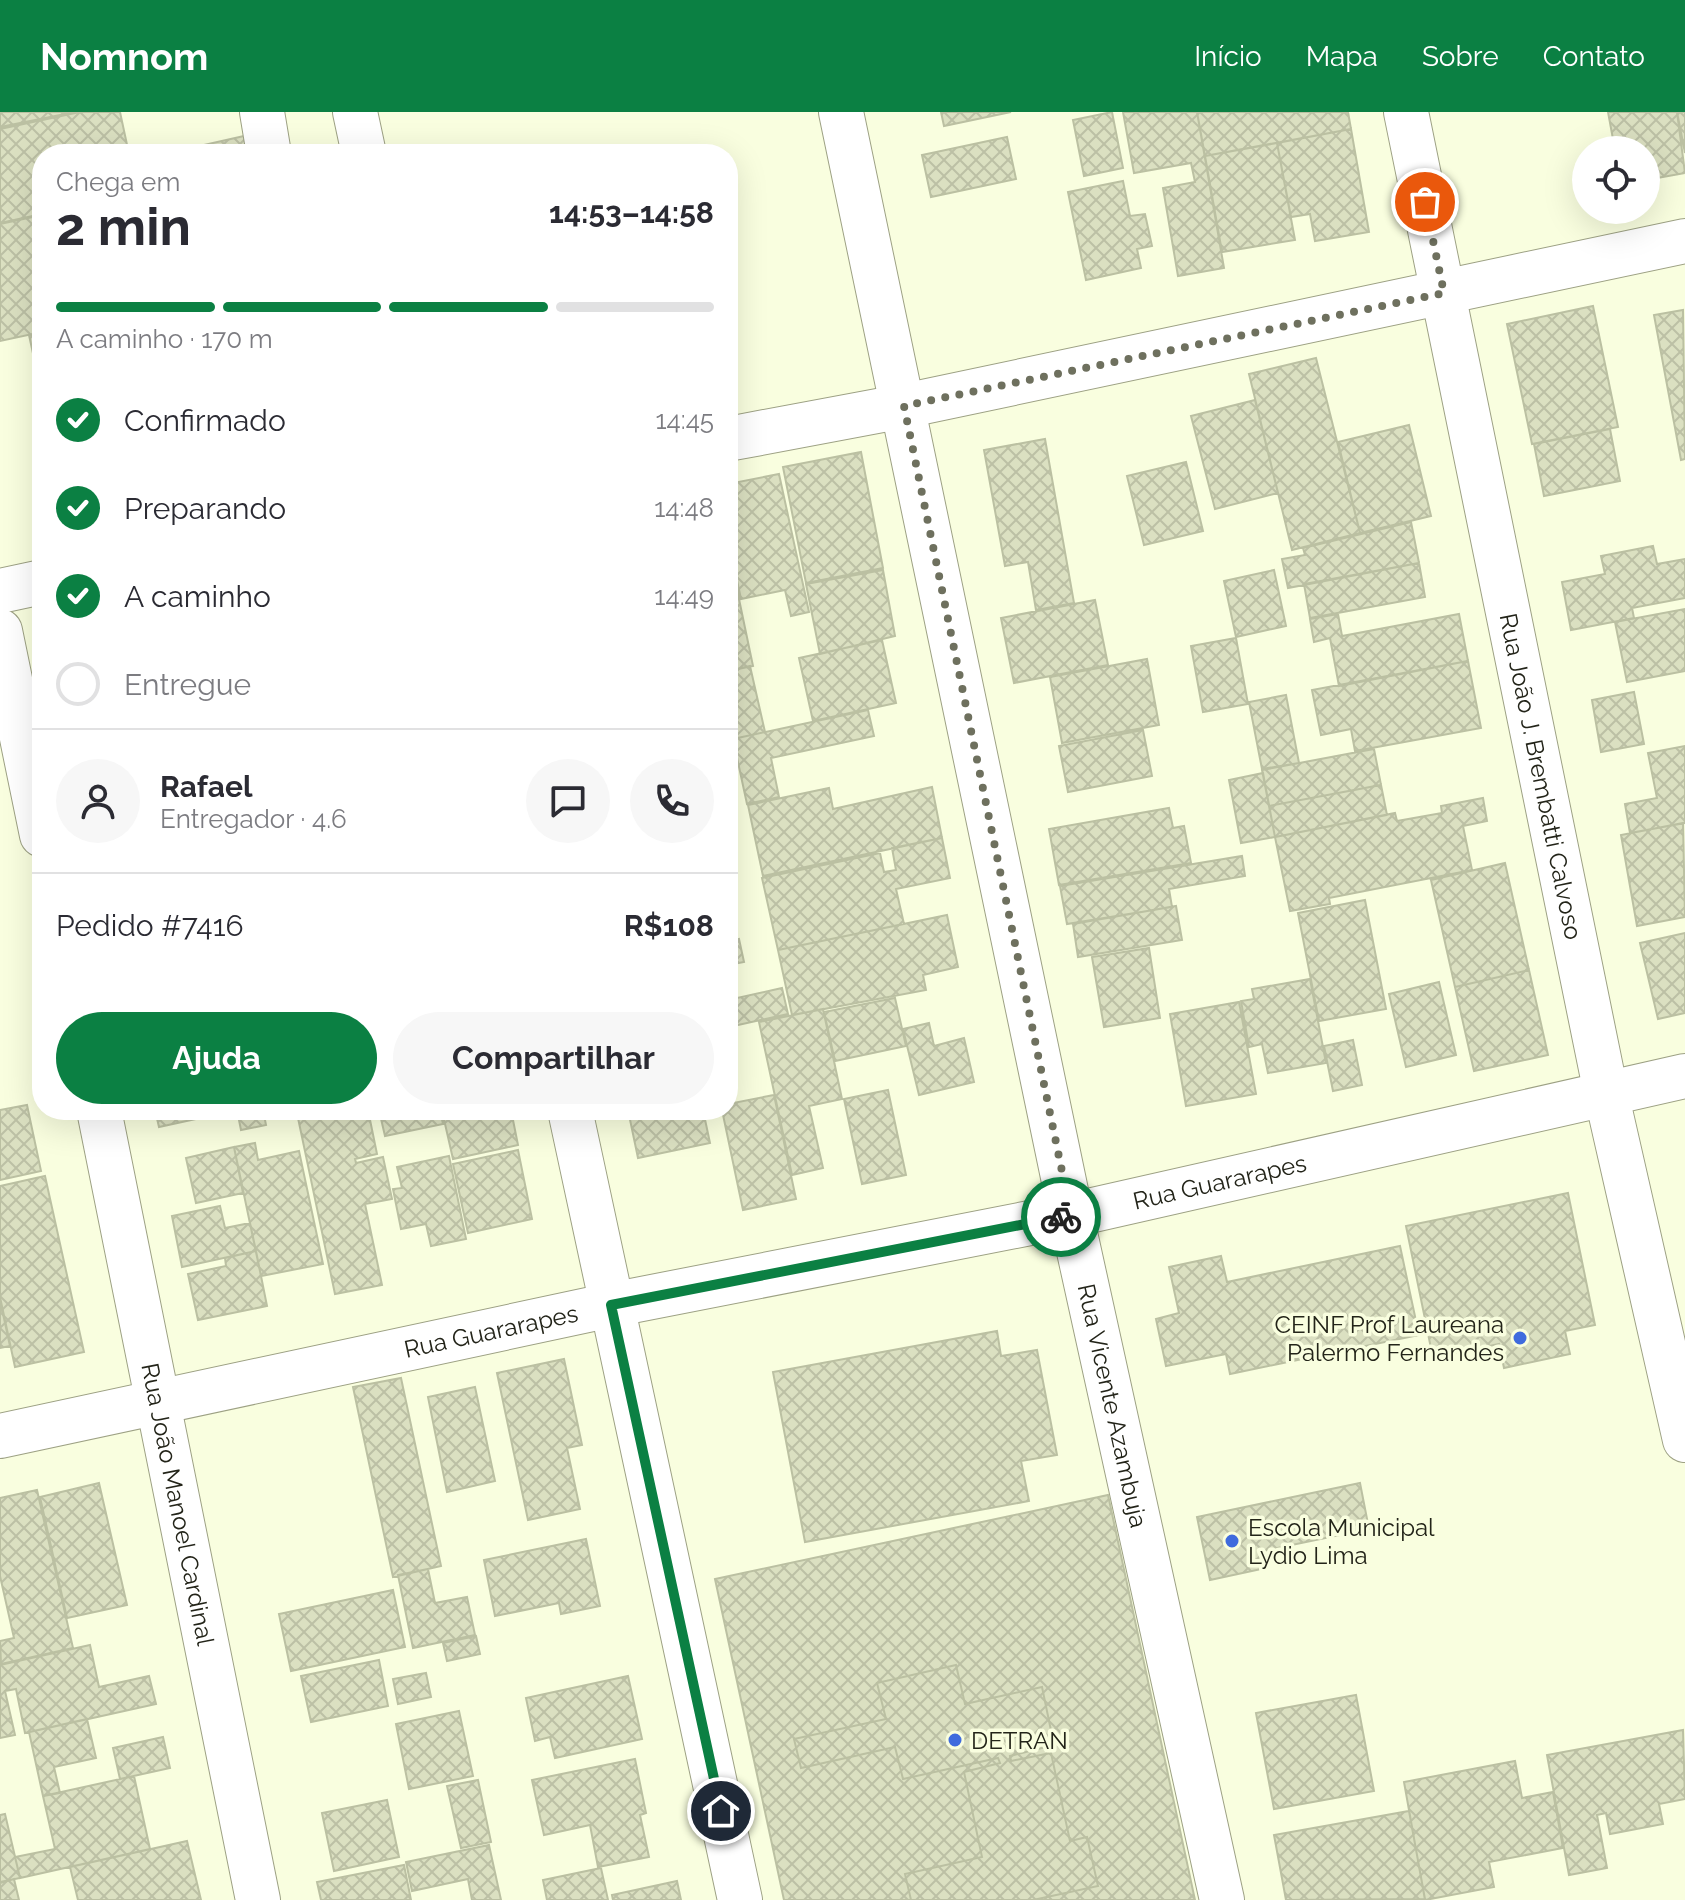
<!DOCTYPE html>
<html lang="pt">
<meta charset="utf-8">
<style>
body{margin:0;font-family:Raleway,sans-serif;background:#f7f7f7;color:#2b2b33;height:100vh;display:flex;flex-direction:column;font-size:30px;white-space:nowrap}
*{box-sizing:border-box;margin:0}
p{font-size:26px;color:#7c7c81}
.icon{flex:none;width:44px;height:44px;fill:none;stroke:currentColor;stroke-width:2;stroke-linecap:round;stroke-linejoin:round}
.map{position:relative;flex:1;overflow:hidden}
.details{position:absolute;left:32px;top:32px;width:706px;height:976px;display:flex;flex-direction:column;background:#fff;border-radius:32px;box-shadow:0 8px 32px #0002}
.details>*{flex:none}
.controls{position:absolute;left:1572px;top:24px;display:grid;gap:16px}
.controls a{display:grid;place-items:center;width:88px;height:88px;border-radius:50%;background:#fff;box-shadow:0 8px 32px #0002;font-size:40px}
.pin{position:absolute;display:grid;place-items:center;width:68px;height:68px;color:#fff;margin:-34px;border:4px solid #fff;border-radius:50%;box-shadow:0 2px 8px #0007}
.courier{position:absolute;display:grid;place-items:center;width:80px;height:80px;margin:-40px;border:6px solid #0b8043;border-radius:50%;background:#fff;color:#222;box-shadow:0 2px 10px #0007}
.overview em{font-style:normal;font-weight:700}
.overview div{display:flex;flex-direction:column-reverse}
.overview{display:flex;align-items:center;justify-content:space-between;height:136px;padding:0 24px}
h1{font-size:52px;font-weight:700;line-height:60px}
.bar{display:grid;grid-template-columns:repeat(4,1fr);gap:12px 8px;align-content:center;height:96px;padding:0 24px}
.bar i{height:10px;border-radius:6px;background:#e1e1e2}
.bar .active{background:#0b8043}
.bar p{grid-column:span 4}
.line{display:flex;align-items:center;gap:20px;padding:0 24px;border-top:2px solid #e1e1e2}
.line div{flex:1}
.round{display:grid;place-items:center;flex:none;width:84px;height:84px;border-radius:42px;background:#f7f7f7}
ol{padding:0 24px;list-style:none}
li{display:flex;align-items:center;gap:24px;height:88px}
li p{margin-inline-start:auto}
li .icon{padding:8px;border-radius:50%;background:#0b8043;color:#fff;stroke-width:4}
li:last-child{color:#7c7c81}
li i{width:44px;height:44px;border:4px solid #e1e1e2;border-radius:50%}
.button{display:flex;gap:16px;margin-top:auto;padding:16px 24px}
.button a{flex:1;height:92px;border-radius:48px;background:#0b8043;color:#fff;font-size:32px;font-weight:700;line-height:92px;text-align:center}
.button a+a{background:#f7f7f7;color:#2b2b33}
header{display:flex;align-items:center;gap:48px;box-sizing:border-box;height:112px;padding:0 40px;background:#0b8043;color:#fff}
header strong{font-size:38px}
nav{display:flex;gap:44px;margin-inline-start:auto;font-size:28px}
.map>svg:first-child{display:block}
.building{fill:url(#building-cross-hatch);stroke:#bbc0a2;stroke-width:2}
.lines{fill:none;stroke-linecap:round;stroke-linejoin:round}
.minor-casing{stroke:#9da184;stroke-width:46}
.minor{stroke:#fff;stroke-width:44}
.done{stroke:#6e705e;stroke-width:8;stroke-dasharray:0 14.4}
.route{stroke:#0b8043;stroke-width:10}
.poi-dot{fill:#3f6bdd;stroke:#f9fedf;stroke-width:3}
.labels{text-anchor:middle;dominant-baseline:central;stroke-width:7;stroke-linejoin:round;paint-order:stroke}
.street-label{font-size:24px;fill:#232419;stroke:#f9fedf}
.poi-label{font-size:24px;fill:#232419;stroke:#f9fedf;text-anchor:start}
</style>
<header>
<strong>Nomnom</strong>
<nav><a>Início</a><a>Mapa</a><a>Sobre</a><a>Contato</a></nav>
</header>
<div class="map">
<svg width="1685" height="1788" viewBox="0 0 1685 1788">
<defs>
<pattern id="building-cross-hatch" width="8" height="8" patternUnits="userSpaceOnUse" patternTransform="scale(2)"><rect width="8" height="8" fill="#dbe0c1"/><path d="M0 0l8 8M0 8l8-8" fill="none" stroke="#bcc0a5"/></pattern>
</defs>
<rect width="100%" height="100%" fill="#f9fedf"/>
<!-- building -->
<path class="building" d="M0,0h75l-75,15z
M80,0h40l9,42h-87v60l-42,9v-94z
M941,0h70l-67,14z
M1112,0l11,56 -39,8 -11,-56z
M1123,0h74l27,156 -46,8 -15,-88 32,-6 -4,-19 -57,10z
M1197,0h151l3,17 -146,27z
M1608,0h69l8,61 -39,7v-30h-31z
M1677,0h8v41z
M1351,17l18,103 -54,9 -5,-27 -19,3 -14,-74z
M253,22l4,20h-93z
M1007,25l9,42 -85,18 -9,-42z
M1277,31l18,97 -73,12 -17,-96z
M1123,69l7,35 15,-2 7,32 -15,3 4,19 -55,12 -18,-88z
M42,103v117l-42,9v-117z
M1593,194l25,121 -86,17 -25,-120z
M1683,198l2,149 -4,1 -27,-145z
M42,221v23l-8,2 -5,-23z
M1316,246l44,175 -68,17 -43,-176z
M1255,288l23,93 -63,16 -24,-93z
M1409,313l22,91 -71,17 -22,-91z
M1610,317l10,52 -76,15 -10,-52z
M1045,327l29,164 -38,7 -8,-48 -23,4 -21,-116z
M861,340l22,116 -77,15 -23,-116z
M1186,350l17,69 -59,14 -17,-69z
M779,362l30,138 -18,4 -6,-26 -44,9 -13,-61v-54z
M1411,410l8,41 -131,25 -6,-29 23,-4 -2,-7z
M1653,434l4,18 28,-5v39l-53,10 2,10 -63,12 -9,-48 43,-8 -4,-18z
M1419,451l6,34 -115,21 -6,-34z
M883,458l12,66 -75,18 -14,-70z
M1274,458l12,56 -50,11 -12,-56z
M735,468l18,86 -25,5v-90z
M1095,488l13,65 -94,18 -13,-65z
M1685,497v62l-58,11 -12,-60z
M1338,502l4,22 117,-22 9,47 -129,25 -9,-48 -16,4 -4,-23z
M1236,526l12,66 -45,8 -12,-66z
M882,528l14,63 -83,18 -14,-63z
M1147,547l12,66 -97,18 -12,-66z
M1468,549l13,67 -126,23 -4,-22 -30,6 -9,-45z
M750,554l15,66 -32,7 -5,-25v-43z
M1634,580l10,52 -43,8 -9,-52z
M1286,583l13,68 -37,6 -13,-67z
M868,598l6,26 -103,22 8,39 -32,7 -14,-65z
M1143,618l9,46 -84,16 -9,-46z
M1685,634v77l-55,10 -5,-29 32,-6 -9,-45z
M1374,637l7,36 -112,21 -7,-36z
M1263,661l12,64 -34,6 -12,-63z
M1381,673l6,30 -112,22 -6,-31z
M932,675l10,51 -179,38 -15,-71 81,-17 4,21z
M1483,686l4,23 -24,5 9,44 -143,28 1,6 -40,7 -15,-74 120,-24 2,8 45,-8 -1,-7z
M1169,696l4,20 11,-2 7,37 -132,22 -10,-56z
M1683,711l2,94 -48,9 -16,-91z
M942,726l8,40 -54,11 8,35 -126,26 -16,-72 118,-25 4,19 12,-2 -4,-22z
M1242,744l3,20 -76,13 3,18 -105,17 -7,-38z
M1505,751l24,107 -74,17 -24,-107z
M1365,788l21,109 -67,12 -21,-108z
M1176,794l6,34 -104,17 -5,-33z
M947,803l11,52 -35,8 3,15 -134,25 -14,-65z
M1685,821v80l-27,6 -18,-76z
M739,827l5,23 -16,3v-24z
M1149,836l11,70 -56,9 -12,-70z
M1529,858l19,85 -74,16 -19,-84z
M1310,867l16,84 -58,10 -6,-29 -13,3 -8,-46 13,-2 -2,-10z
M1439,870l17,73 -50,12 -17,-73z
M782,876l6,26 -59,13 -1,-27z
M895,886l11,48 -71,15 -11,-49z
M1239,890l17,92 -70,12 -16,-92z
M823,897l19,90 -33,7 14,62 -31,7 -33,-153z
M929,911l5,23 30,-8 10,44 -55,13 -16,-66z
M1353,928l9,45 -29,6 -9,-45z
M888,978l18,85 -44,9 -18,-85z
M774,983l22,104 -53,11 -21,-100h6v-6z
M27,993l14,66 -41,9v-70z
M155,998h108l3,15 -25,5 -4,-20 -78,17z
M334,998h34l9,44 -22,5 1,4 27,-6 9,42 -27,5 17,81 -47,9 -37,-176z
M379,998h61l3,14 -58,12z
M452,998h59l7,35 -65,14 -10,-44z
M628,998h75l7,33 -72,15z
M255,1031l3,17 41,-9 24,113 -62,12 -27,-129z
M234,1035l9,46 -47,10 -10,-45z
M518,1038l14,69 -64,14 -15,-69z
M449,1044l17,83 -35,7 -5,-22 -25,5 -8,-40 9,-1 -5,-21z
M45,1064l39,176 -69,15 -15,-70v-111z
M1568,1081l27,132 -30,6 5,23 -66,14 -5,-24 -66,14 -27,-132z
M220,1094l5,22 25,-5 6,28 -74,16 -10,-51z
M1400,1134l19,89 -189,39 -4,-20 -60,12 -10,-47 23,-6 -10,-46 52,-11 6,26z
M256,1139l11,55 -69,14 -10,-46 38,-8 -1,-8z
M0,1188l10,46 -10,2z
M997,1219l4,25 36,-6 20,105 -36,6 8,40 -224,41 -32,-170z
M564,1247l18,86 -15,3 13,61 -52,11 -31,-147z
M401,1266l40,188 -48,11 -40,-190z
M475,1275l20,94 -48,11 -19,-95z
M99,1371l28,122 -60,13 -27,-121z
M1360,1371l9,46 -106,22 3,17 -56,12 -13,-63z
M37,1378l36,158 -72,16 -1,-23 14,-3 -14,-62v-78z
M1108,1383l87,405h-411l-69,-321z
M586,1427l14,67 -39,8 -2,-11 -64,13 -11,-56z
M428,1457l7,34 32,-6 8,38 -62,13 -15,-73z
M393,1478l12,57 -114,24 -12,-57z
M476,1524l4,18 -33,7 -4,-18z
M90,1533l9,42 50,-11 7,28 -131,29 -9,-44 -11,2 10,44 -15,3v-73z
M379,1548l9,46 -77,16 -10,-46z
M956,1553l9,39 77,-17 12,58 -44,11 1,5 40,-8 19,88 17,-4 11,49 -65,14h-122l-6,-26 77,-17 -18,-85 36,-9 -2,-5 -95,21 -8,-32 -94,21 -7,-29 92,-20 -9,-36z
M426,1561l5,24 -33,7 -5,-25z
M628,1564l14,63 -87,19 -5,-21 -15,4 -9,-43z
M1356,1583l18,96 -100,18 -18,-96z
M459,1599l14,65 -64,13 -13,-65z
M87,1607l9,39 -42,9 6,26 -17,3 -14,-64z
M1683,1618l2,69 -26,5 4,20 -53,10 -4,-21 -9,2 10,53 -38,7 -22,-120z
M163,1625l7,31 -50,11 -7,-31z
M635,1647l11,54 -6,2 9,42 -51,10 -8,-42 -46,10 -12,-55z
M1515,1649l7,37 31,-6 10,56 -74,14 5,25 -69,13 -21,-118z
M134,1664l16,73 -130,29 -5,-21 40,-8 -12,-53z
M478,1668l13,62 -30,6 -14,-62z
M387,1688l12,57 -65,14 -12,-58z
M1409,1699l16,88 -139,1 -12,-65z
M5,1702l15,64 -20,4v-67z
M187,1729l14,59h-123l-8,-33z
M489,1733l12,55h-29l-4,-21 -56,12 -6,-29z
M404,1753l7,35h-90l-4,-18z
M601,1756l7,32h-61l-4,-20z
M14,1767l5,21h-19v-17z
M677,1769l4,19h-68l-1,-5z"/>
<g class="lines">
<defs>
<g id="minor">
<path d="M262,0l7,42"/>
<path d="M355,0l9,42"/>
<path id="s1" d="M841,0l230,1103 151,685"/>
<path id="s2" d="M1406,0l200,981 79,347"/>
<path d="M728,327l176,-33 781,-165"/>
<path d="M0,479l42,-9"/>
<path d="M0,519l42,204"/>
<path id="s3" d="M99,998l159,790"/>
<path d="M570,998l170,790"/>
<path id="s4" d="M0,1324l611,-131 460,-90 614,-139"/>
</g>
</defs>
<!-- minor casing -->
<use href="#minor" class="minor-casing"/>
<!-- minor -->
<use href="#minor" class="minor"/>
</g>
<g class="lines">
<!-- done -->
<path class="done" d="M1061,1105l10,-2 -167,-809 540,-113 -19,-91"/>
<!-- route -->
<path class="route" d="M721,1699l-110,-506 450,-88"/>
</g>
<!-- markers -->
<g class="poi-dot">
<circle cx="1520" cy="1226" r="8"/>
<circle cx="1232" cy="1429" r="8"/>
<circle cx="955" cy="1628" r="8"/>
</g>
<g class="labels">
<!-- street labels -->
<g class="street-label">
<text stroke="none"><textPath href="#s2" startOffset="678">Rua João J. Brembatti Calvoso</textPath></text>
<text stroke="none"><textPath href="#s4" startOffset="1246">Rua Guararapes</textPath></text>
<text stroke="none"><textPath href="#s4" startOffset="502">Rua Guararapes</textPath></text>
<text stroke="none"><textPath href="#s1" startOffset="1322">Rua Vicente Azambuja</textPath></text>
<text stroke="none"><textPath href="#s3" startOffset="402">Rua João Manoel Cardinal</textPath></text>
</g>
<!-- poi labels -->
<g class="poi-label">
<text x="1504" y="1212" text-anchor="end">CEINF Prof Laureana<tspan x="1504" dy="28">Palermo Fernandes</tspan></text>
<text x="1248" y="1415">Escola Municipal<tspan x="1248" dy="28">Lydio Lima</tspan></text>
<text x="971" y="1628">DETRAN</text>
</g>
</g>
</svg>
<div class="controls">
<a><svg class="icon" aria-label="locate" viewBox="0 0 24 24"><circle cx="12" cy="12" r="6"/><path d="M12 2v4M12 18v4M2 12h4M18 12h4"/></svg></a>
</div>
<div class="pin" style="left:1425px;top:90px;background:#ea580c"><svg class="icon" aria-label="bag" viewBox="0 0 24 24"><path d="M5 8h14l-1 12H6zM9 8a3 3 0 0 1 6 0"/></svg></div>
<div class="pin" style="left:721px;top:1699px;background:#1f2937"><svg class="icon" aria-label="home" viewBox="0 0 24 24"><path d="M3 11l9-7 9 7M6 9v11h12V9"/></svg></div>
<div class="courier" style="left:1061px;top:1105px"><svg class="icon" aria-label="bike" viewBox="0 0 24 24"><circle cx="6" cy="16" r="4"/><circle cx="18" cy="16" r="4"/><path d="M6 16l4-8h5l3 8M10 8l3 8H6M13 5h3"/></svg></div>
<section class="details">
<div class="overview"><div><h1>2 min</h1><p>Chega em</p></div><em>14:53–14:58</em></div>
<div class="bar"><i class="active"></i><i class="active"></i><i class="active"></i><i></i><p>A caminho · 170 m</p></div>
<ol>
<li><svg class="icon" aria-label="check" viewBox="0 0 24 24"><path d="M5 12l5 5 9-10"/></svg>Confirmado<p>14:45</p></li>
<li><svg class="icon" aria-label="check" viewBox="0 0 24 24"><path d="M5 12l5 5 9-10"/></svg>Preparando<p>14:48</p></li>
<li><svg class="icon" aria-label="check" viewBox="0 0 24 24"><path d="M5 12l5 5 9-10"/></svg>A caminho<p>14:49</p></li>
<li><i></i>Entregue</li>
</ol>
<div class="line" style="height:144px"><a class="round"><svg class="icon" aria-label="person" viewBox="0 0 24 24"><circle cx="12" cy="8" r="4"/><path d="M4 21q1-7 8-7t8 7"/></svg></a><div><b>Rafael</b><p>Entregador · 4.6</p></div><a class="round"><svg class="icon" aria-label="chat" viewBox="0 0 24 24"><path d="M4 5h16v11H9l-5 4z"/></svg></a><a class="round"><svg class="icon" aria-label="phone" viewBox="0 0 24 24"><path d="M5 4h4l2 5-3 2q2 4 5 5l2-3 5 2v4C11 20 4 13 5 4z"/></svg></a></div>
<div class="line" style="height:104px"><div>Pedido #7416</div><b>R$108</b></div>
<div class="button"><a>Ajuda</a><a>Compartilhar</a></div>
</section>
</div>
